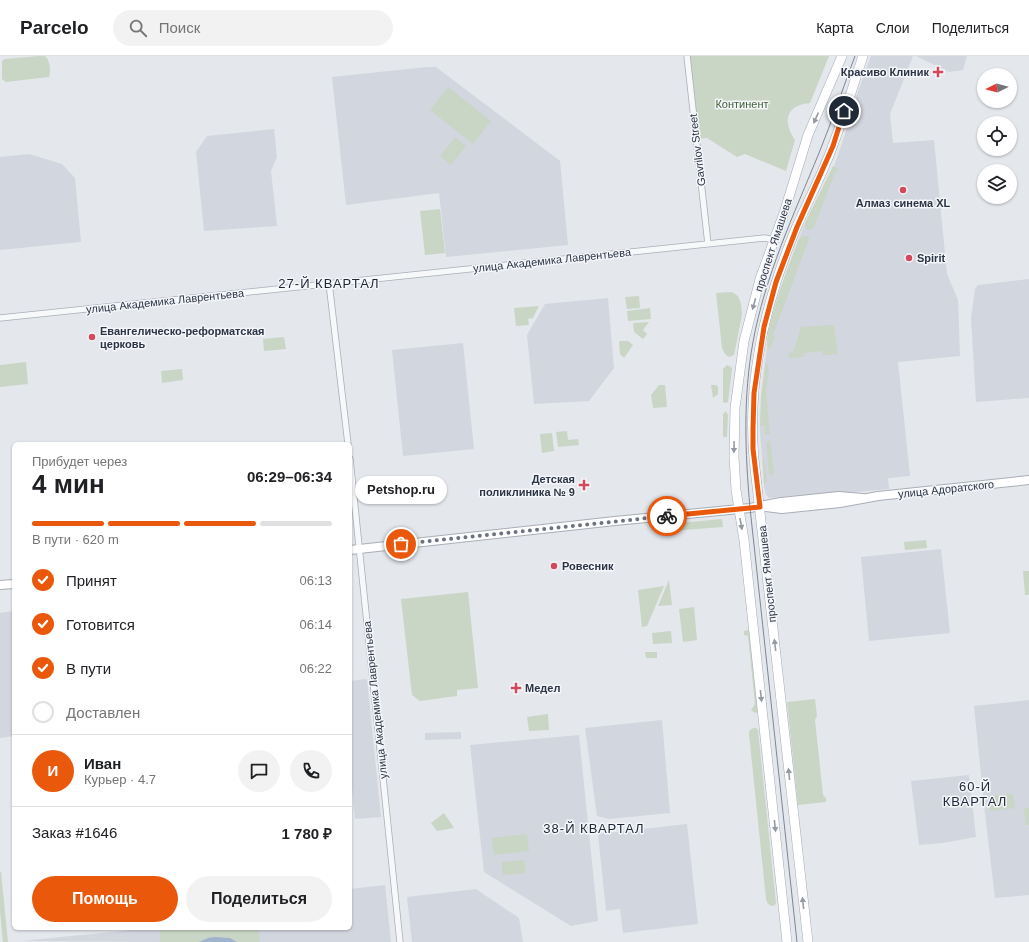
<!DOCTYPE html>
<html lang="ru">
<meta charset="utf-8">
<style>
body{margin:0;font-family:Arial,sans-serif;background:#f2f2f2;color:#202124;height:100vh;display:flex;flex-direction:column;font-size:15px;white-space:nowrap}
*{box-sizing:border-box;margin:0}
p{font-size:13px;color:#757577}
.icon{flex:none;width:22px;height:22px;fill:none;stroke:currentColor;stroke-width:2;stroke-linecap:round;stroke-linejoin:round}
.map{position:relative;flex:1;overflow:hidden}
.panel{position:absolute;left:12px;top:386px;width:340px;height:488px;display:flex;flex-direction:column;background:#fff;border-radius:6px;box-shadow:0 1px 3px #0004}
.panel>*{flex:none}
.needle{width:26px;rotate:264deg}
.fabs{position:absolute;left:977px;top:12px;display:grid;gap:8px}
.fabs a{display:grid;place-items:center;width:40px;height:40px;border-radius:50%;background:#fff;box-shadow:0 1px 3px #0004;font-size:20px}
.pin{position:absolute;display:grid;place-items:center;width:34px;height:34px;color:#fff;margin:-17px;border:2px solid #fff;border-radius:50%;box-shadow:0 1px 4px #0007}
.courier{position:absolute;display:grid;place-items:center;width:40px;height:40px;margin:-20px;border:3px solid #ea580c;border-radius:50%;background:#fff;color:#222;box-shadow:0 1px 5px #0007}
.bubble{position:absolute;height:28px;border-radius:14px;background:#fff;box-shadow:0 1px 3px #0004;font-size:13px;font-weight:700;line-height:28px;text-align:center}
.summary em{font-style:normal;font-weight:700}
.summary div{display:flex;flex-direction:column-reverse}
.summary{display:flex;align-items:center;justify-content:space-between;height:68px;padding:0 20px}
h1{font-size:26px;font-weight:700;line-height:30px}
.bar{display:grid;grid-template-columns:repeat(4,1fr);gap:6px 4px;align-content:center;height:48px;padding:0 20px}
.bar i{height:5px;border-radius:3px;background:#e0e0e0}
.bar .active{background:#ea580c}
.bar p{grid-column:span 4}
.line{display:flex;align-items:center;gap:10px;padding:0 20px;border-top:1px solid #e0e0e0}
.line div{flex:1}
.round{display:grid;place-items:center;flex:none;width:42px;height:42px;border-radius:21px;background:#f2f2f2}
ol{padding:0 20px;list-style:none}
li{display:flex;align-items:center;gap:12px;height:44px}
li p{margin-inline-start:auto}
li .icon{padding:4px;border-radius:50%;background:#ea580c;color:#fff;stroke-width:4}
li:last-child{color:#757577}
li i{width:22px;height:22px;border:2px solid #e0e0e0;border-radius:50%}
.button{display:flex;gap:8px;margin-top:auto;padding:8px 20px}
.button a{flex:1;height:46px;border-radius:24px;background:#ea580c;color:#fff;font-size:16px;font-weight:700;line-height:46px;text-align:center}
.button a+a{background:#f2f2f2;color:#202124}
header{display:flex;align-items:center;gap:24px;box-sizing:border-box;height:56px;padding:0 20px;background:#fff;border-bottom:1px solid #e0e0e0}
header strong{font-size:19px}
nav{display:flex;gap:22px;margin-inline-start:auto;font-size:14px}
.search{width:280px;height:36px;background:#f2f2f2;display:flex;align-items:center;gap:10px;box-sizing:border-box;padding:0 14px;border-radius:22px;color:#757577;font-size:15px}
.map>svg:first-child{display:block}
.built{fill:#d2d6de}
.green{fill:#c9d6c5}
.water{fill:#9fb4cc}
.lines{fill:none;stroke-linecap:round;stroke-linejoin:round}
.street-casing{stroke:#a9aeb7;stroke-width:7}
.secondary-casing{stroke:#a9aeb7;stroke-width:10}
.primary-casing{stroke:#a3abb8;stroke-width:10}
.street{stroke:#f7f8fa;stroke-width:5.5}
.secondary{stroke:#fff;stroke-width:8}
.primary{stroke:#fff;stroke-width:9}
.tram{stroke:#7d8696;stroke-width:1}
.oneway{fill:#959aa2}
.done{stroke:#6c737f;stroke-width:4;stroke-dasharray:0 7.2}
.route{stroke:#ea580c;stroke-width:5}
.poi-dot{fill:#d1495b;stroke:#f4f6f9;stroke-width:1.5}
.labels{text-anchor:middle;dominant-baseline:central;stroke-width:3;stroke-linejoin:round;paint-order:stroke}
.poi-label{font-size:11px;font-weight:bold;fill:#2b3445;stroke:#f4f6f9;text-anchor:start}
.park-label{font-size:11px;fill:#3f6138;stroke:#f4f6f9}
.street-label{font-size:11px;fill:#2b3445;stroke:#f4f6f9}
.quarter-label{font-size:13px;letter-spacing:1px;fill:#1d2536;stroke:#f4f6f9}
</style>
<header>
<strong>Parcelo</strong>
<div class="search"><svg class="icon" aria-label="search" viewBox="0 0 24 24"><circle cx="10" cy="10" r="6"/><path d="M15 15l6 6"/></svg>Поиск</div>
<nav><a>Карта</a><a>Слои</a><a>Поделиться</a></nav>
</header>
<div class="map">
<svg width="1029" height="886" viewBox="0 0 1029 886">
<rect width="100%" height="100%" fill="#e4e7ec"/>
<!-- built -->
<path class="built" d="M871,0h42l-23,58 3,29 41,-3 13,134 11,26 2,56 -62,6 12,114 -21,2 -1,1 1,10 -44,4h-23l-53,5 -3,-3 -2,-9 -4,-54 1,-37 7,-57 14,-54 22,-59 30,-59 14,-40 4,-18z
M916,0h51l-4,14 -14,2z
M427,11h9l124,94 8,84 -122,12 -7,-64 -93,12 -14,-128z
M274,73l3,28 -6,14 6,55 -73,5 -8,-79 11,-16z
M29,98l33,10 13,14 6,64 -81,8v-93z
M1029,223v119l-53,4 -5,-84 4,-29 3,-4z
M608,242l6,70 -25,33 -55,3 -7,-69 18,-31z
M463,287l11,106 -71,7 -11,-106z
M941,493l9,84 -81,8 -8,-84z
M14,555v125l-14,2v-125z
M367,623l14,138 -26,2 -5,-53v-85z
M1029,644v195l-34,3 -10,-84 -11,-108z
M662,664l8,93 -61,6 -12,-3 -12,-88z
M461,676v7l-36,1v-7z
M579,679l19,186 -27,5 -87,-54 -14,-127z
M969,719l7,62 -33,6 -24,2 -8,-64z
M687,768l11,100 -75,9 -3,-24 -14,2 -8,-77z
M385,829l6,57h-133l-1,-14h93v-39z
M476,833l43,29 4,24h-111l-5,-45z
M152,872h7l1,14 -138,-1z"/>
<!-- green -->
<path class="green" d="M39,0h6c5,4 6,15 4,21l-43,5 -4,-3v-18l3,-2z
M689,0h140l-19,47c-24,2 -28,18 -15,37l-9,31 -41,-17 -8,3 -30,-19 -9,1z
M448,31l43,34 -18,23 -43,-34z
M455,81l11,9 -15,19 -11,-9z
M833,110l6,3 -4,4 -21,54 -3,3h-3l-3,-3v-4z
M440,153l5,44 -20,2 -5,-44z
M803,180h5l1,3 -36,96 2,1 -5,13h-2c-6,-15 23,-91 31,-110z
M732,236l6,4 3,8 1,11 -8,40 -5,2 -4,-3 -3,-6 -6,-55z
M639,240l1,12 -13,1 -2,-12z
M539,250l-6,12 -5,1 1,6 -13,1 -2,-18z
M650,252l1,11 -23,2 -1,-10z
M649,266l-6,8 4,4 -4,5 -9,-7 -1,-9z
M834,269l4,29 -15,1 -1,-4 -18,2 -1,4 -13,1 -2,-1 1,-4h4l8,-26z
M284,281l2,12 -22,2 -1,-12z
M619,285h9l5,4 -9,13 -4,-4z
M26,306l2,22 -28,3v-22z
M767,308l2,3 -3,26 4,41h-5v-8h-5l1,-28 4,-29v-4z
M727,309l4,2 1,2 -4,33 -3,1 -2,-1v-33z
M182,313l1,11 -21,3 -1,-12z
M659,329h6l2,22 -14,1 -2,-13z
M711,329h5l2,2v7l-5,4z
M726,355l2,4 -1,22h-4v-23z
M567,375l1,9 10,-1 1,6 -21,2 -2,-15z
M552,377l2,18 -12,2 -2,-19z
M770,384l4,35h-4l-1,-1 -3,-31z
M763,403h1l3,22 -3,4z
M722,463l1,8 -53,4 -1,-7z
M926,484l1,8 -22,2 -1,-8z
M1023,515h6v24h-4z
M669,524l3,25 -14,1z
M664,530l-17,40 -5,1 -4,-37z
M468,536l10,96 -21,2v6l-37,5 -8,-6 -11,-96z
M694,551l3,33 -14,2 -4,-33z
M748,574l1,2 8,74v6l-2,1 -4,-3 4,-6 -7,-68 -4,-1v-4z
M671,575l1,12 -19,1 -1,-11z
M645,596h12v6h-11z
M815,643l2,17 -2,4 8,75 3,3v4l-28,3 -11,-103z
M548,658l1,16 -20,1 -2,-14z
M753,672h3l2,2 18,173 -1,2 -3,1 -4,-2 -2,-5 -17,-165v-3z
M1013,738l2,14 -25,3 -1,-15z
M1024,752h5v17h-3z
M444,757l10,15 -17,3 -6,-8z
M527,778l2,17 -35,4 -2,-17z
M524,804l2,13 -23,2 -2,-13z
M0,816h1l7,70h-5l-3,-31z
M159,872h99l2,14h-100z"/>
<!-- water -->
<path class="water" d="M215,881l15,1 7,4h-38l9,-4z"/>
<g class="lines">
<defs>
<path id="street" d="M687,0l21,188
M329,227l19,161
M0,262l765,-80 9,2
M350,403l50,483"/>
<path id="secondary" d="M766,451l16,2 58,-6 38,-7 151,-16
M350,494l265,-29 135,-13 31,-6 58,-6 23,2
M0,529l14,-1"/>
<path id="primary" d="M787,886l-43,-402 -8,-50 -2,-33 1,-49 9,-67 16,-62 24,-66 24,-78 34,-79
M808,886l-54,-483c-7,-80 12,-160 43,-233 12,-27 26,-53 36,-81 11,-29 20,-59 30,-89"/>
</defs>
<!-- street casing -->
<use href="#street" class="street-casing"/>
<!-- secondary casing -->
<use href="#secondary" class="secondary-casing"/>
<!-- primary casing -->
<use href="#primary" class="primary-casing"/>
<!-- street -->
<use href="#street" class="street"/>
<!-- secondary -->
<use href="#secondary" class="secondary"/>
<!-- primary -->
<use href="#primary" class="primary"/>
<!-- tram -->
<path class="tram" d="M797,886l-47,-434c-5,-56 -7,-111 3,-166 12,-66 41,-128 66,-189 13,-32 24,-65 36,-97"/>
</g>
<!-- one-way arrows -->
<defs><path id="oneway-solid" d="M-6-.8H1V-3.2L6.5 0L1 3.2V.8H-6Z"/></defs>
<g class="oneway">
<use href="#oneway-solid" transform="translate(816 62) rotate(114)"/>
<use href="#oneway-solid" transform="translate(754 248) rotate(105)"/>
<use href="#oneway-solid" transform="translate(734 391) rotate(91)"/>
<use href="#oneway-solid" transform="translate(741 468) rotate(80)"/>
<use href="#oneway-solid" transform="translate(775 589) rotate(-97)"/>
<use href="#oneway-solid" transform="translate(761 640) rotate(84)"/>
<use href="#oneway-solid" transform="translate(789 718) rotate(-96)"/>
<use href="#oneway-solid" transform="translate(775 770) rotate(84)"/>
<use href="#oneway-solid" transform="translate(803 847) rotate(-96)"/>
</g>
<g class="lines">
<!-- done -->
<path class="done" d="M401,488l266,-28"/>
<!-- route -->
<path class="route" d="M667,460l93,-9 -7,-58v-20l1,-36 10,-66 12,-45 21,-55 36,-81 11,-35"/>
</g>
<!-- markers -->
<g class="poi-dot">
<path d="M936 10h4v4h4v4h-4v4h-4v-4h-4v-4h4z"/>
<circle cx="903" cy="134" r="4"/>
<circle cx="909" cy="202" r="4"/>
<circle cx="92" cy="281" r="4"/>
<path d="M582 423h4v4h4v4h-4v4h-4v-4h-4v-4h4z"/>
<circle cx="554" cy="510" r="4"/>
<path d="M514 626h4v4h4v4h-4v4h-4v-4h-4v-4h4z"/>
</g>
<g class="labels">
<!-- poi labels -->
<g class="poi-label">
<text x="929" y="16" text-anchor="end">Красиво Клиник</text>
<text x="903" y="147" text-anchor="middle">Алмаз синема XL</text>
<text x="917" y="202">Spirit</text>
<text x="100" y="275">Евангелическо-реформатская<tspan x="100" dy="13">церковь</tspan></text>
<text x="575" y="423" text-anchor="end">Детская<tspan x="575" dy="13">поликлиника № 9</tspan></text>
<text x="562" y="510">Ровесник</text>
<text x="525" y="632">Медел</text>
</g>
<!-- park labels -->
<g class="park-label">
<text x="742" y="48">Континент</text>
</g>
<!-- street labels -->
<g class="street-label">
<text transform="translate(697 94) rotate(-97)">Gavrilov Street</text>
<text transform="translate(773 189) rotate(-72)">проспект Ямашева</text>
<text transform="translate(552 204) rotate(-6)">улица Академика Лаврентьева</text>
<text transform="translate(165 245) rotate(-6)">улица Академика Лаврентьева</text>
<text transform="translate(946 433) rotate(-6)">улица Адоратского</text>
<text transform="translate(767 518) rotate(-96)">проспект Ямашева</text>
<text transform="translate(375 644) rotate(-96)">улица Академика Лаврентьева</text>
</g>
<!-- quarter labels -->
<g class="quarter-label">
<text x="329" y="227">27-Й КВАРТАЛ</text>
<text x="975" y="730">60-Й<tspan x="975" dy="15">КВАРТАЛ</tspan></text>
<text x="594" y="772">38-Й КВАРТАЛ</text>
</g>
</g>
</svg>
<div class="fabs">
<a><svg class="needle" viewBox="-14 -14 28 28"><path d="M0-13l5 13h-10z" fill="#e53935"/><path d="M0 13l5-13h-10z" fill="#757577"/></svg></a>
<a><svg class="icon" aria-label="locate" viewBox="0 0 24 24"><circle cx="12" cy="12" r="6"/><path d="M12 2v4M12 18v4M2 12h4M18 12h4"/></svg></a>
<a><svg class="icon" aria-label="layers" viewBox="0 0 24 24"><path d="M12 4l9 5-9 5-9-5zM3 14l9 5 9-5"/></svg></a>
</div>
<div class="pin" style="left:401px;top:488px;background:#ea580c"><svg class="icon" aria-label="bag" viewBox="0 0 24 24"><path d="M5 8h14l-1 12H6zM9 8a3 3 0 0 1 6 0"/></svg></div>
<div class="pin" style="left:844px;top:55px;background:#1f2937"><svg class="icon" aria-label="home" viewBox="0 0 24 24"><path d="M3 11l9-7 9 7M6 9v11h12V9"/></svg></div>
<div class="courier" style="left:667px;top:460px"><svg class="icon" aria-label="bike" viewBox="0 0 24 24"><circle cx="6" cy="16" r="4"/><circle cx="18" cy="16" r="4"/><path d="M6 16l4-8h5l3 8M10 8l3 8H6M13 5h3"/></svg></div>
<div class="bubble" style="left:355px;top:420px;width:92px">Petshop.ru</div>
<section class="panel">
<div class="summary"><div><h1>4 мин</h1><p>Прибудет через</p></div><em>06:29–06:34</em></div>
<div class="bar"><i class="active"></i><i class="active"></i><i class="active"></i><i></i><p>В пути · 620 m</p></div>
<ol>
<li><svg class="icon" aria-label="check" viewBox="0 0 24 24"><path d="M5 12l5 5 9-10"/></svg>Принят<p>06:13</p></li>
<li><svg class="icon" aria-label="check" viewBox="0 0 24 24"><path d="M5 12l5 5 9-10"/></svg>Готовится<p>06:14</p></li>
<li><svg class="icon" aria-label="check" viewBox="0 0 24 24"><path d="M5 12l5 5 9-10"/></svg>В пути<p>06:22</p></li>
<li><i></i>Доставлен</li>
</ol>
<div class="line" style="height:72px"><b class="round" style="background:#ea580c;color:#fff">И</b><div><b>Иван</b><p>Курьер · 4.7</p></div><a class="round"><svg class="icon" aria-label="chat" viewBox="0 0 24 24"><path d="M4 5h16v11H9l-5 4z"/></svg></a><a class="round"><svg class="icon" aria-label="phone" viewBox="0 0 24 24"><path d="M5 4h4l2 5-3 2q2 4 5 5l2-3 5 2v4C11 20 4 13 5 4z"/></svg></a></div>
<div class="line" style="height:52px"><div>Заказ #1646</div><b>1 780 ₽</b></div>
<div class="button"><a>Помощь</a><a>Поделиться</a></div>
</section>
</div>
